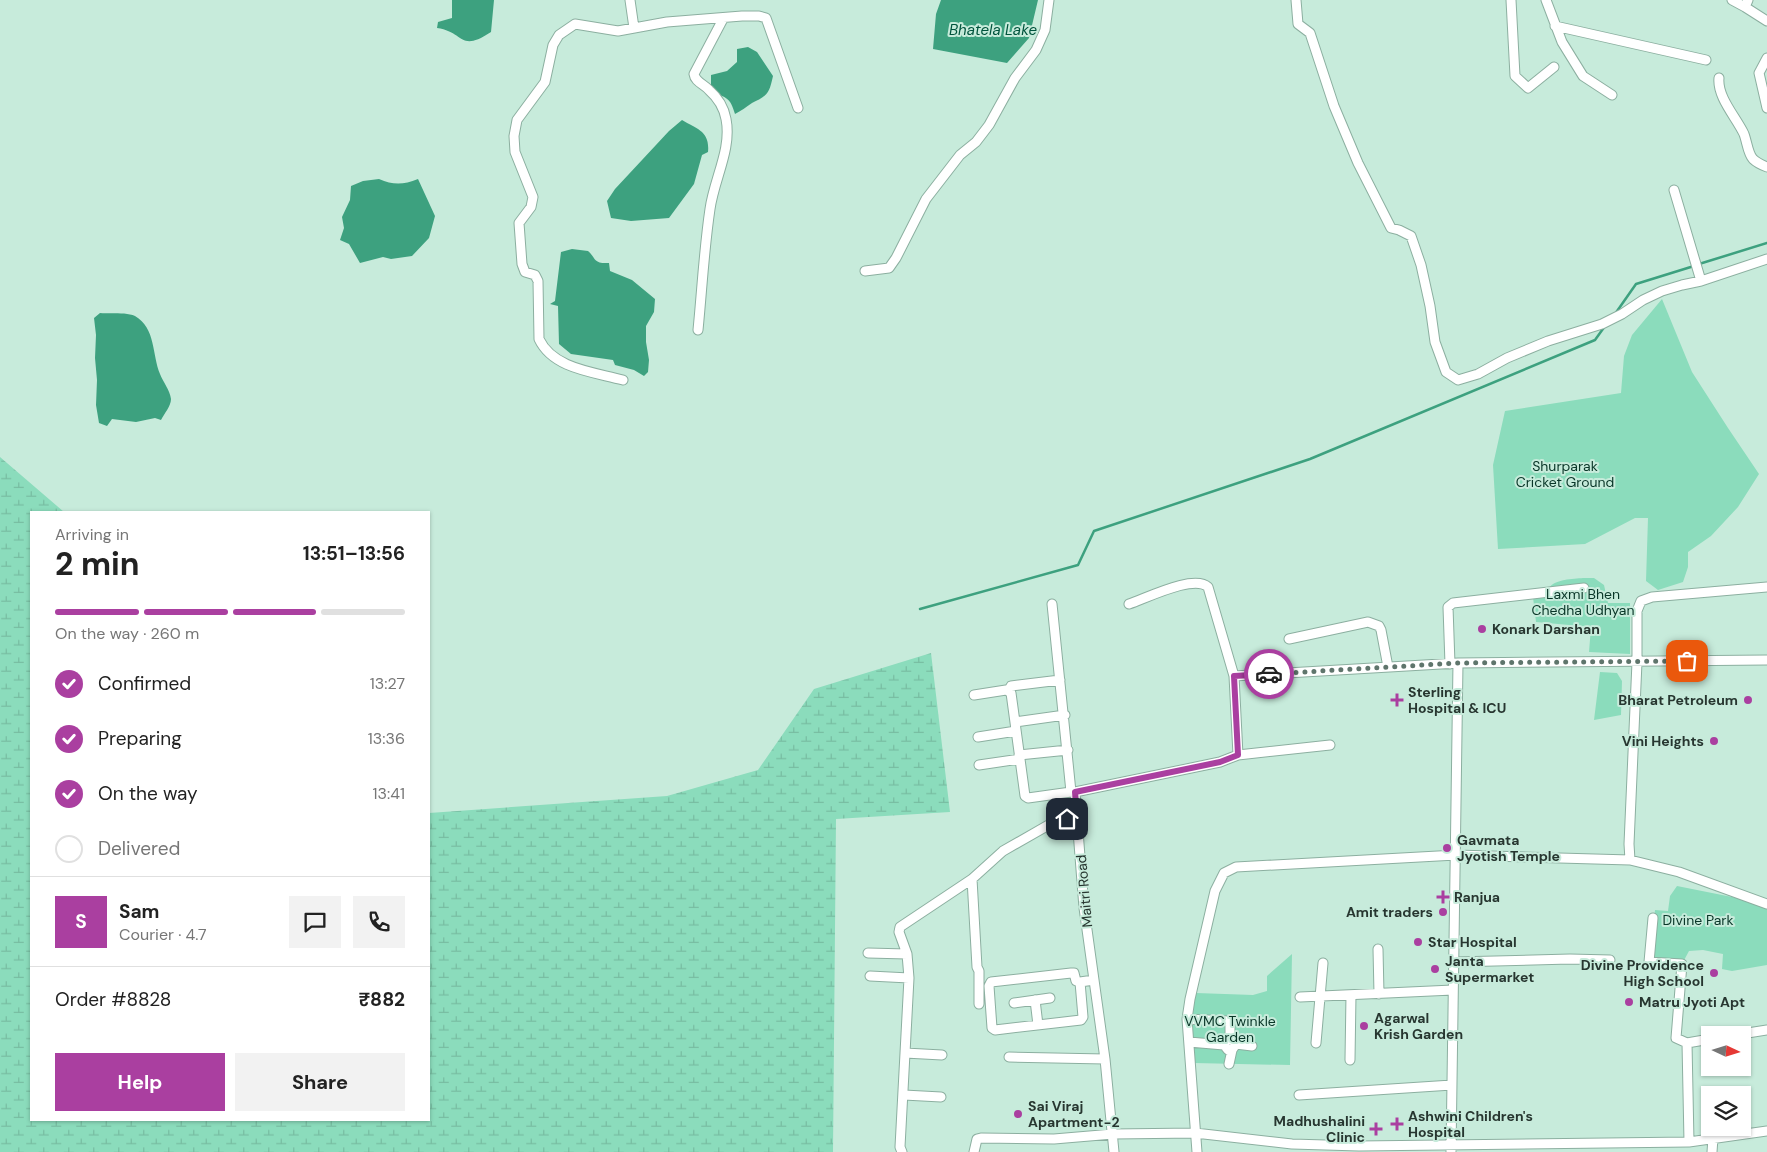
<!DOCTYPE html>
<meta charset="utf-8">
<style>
body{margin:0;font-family:"DM Sans",sans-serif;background:#f2f2f2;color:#222;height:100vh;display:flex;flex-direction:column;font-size:19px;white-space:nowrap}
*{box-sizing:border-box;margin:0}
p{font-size:16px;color:#767676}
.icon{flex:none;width:28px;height:28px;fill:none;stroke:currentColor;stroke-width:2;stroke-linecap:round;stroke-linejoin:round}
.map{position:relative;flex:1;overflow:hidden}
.details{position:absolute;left:30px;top:511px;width:400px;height:610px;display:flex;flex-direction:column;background:#fff;border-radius:0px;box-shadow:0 1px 4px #0004}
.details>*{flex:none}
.needle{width:32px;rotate:94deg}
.tools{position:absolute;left:1701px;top:1026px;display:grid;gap:10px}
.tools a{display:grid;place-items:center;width:50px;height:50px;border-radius:0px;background:#fff;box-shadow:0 1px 4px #0004;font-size:25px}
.pin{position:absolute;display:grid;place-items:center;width:42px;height:42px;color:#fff;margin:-21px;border-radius:10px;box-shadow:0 2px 8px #0006}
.courier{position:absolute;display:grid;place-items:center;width:50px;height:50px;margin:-25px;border:4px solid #aa3fa0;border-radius:50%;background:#fff;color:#222;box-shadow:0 1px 6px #0007}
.head em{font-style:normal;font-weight:700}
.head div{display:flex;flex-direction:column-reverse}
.head{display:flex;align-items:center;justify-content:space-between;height:85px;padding:0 25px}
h1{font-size:32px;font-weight:700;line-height:38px}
.bar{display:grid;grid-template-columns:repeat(4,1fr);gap:8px 5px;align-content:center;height:60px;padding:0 25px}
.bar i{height:6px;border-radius:4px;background:#e0e0e0}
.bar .current{background:#aa3fa0}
.bar p{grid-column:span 4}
.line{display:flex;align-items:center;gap:12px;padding:0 25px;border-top:1px solid #e0e0e0}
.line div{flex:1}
.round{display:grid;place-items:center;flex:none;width:52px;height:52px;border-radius:0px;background:#f2f2f2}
ol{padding:0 25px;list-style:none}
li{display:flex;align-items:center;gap:15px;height:55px}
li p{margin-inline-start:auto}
li .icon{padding:5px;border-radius:50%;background:#aa3fa0;color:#fff;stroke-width:4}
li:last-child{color:#767676}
li i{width:28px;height:28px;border:2px solid #e0e0e0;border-radius:50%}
.primary-button{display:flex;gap:10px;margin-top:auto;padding:10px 25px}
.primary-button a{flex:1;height:58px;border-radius:0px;background:#aa3fa0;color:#fff;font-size:20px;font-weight:700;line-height:58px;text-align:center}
.primary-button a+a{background:#f2f2f2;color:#222}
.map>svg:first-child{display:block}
.wetland{fill:url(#wetland-marsh)}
.park{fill:#8bdcbc}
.water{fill:#3da17f}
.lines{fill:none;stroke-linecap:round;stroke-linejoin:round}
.stream{stroke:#3da17f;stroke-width:2.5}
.minor-casing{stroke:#8cafa0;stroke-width:11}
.minor{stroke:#fff;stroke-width:9}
.done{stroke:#5f756c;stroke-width:5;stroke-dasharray:0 9}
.route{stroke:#aa3fa0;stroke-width:6}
.poi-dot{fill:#aa3fa0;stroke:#c7ebdb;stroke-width:2}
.labels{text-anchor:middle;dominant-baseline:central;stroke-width:4;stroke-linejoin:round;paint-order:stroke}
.park-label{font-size:14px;fill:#093628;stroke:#c7ebdb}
.poi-label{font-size:14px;font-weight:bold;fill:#273630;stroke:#c7ebdb;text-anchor:start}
.street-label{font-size:14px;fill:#273630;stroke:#c7ebdb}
.water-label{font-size:15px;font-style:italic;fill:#00543d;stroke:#c7ebdb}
</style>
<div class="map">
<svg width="1767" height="1152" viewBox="0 0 1767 1152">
<defs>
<pattern id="wetland-marsh" width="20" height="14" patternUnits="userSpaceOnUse" patternTransform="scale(1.25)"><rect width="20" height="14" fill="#8bdcbc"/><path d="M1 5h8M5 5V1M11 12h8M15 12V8" fill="none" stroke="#78bda2"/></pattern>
</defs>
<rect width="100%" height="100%" fill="#c7ebdb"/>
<!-- wetland -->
<path class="wetland" d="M0,457l64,55h-33v608h398v-307l238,-17 91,-26 56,-81 117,-36 19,159 -114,7 -3,333h-833z"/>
<!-- park -->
<path class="park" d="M1662,299l30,73 36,56 31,46 -21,33 -27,29 -23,16v15l-5,15 -25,8 -12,-9 2,-63h-13l-50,26 -87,5 -5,-84 12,-54 116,-18 3,-37 8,-21z
M1583,578h11l10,7 4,18h22v51l-41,-2 2,-25 -55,-5 -4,-33 17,-1c6,-9 24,-9 34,-10z
M1600,672l17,1 5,8 -1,34 -27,5z
M1677,886l90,18v61l-35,6 -10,-2 1,-15 -20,-4 -14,1 -7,13 -33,-2 6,-52 13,1 2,-15z
M1292,954l-2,111 -96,-2 -3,-43 5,-27 57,2 14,-4v-15z"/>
<!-- water -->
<path class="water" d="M452,0h42l-3,32c-32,21 -26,0 -54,-4l1,-6 14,-4z
M941,0h97l-9,38 -22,25 -74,-14 3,-35z
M748,47l9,5 16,24c-4,18 -5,19 -21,27 -6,4 -11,8 -17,11 -5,-17 -8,-16 -24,-22v-17l16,-4 10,-9v-13z
M682,120c15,9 28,11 26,32l-6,3 -8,29 -25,34 -38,3 -20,-3 -4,-17 8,-12 54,-58z
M379,179c14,6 24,6 39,0l17,37 -6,22 -17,18 -21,3 -8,-2 -23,6 -11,-19 -9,-4 4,-12 -2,-11 8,-17 1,-14 12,-5z
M572,249l16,2c8,7 5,13 21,12l1,8 22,9 23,19 -1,13 -8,14v16l3,18 -1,12 -4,4 -10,-6 -19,-5 -2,-5 -42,-6 -12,-10 -1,-38 -8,-2 5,-3 6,-49z
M100,313c10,1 26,-1 35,3 21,12 17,39 25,58 3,8 10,16 11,25 0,7 -7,15 -10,21l-6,-2 -19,4 -24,-3 -5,7 -8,-3 -3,-18 1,-25 -2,-22 1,-23 -2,-17z"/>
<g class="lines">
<!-- stream -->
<path class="stream" d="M1699,264l68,-21
M1615,314l21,-30 58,-18
M920,609l158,-44 16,-34 216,-72 285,-119 10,-14"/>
<defs>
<path id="minor" d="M630,0l4,28
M1296,0l2,24 12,9 24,73 24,57 33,65 8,2 12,6 10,29 9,41 5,36 11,30 12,8 20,-6 29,-16 41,-17 54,-17 20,-10 21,-14 19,-9 20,-6 19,-4 66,-22
M1511,0l4,76 13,12 26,-21
M1546,0l16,42 21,34 29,19
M1732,0l13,7 3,-7
M1745,7l22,14
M1555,26l151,34
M1767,58l-8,15 8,35
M1719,78c-2,19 17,39 25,56 3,8 4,20 9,25 4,4 9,6 14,8
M1674,190l27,91
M865,271l24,-3 7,-10 30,-59 34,-44 16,-13 13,-17 26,-47 21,-28 9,-20 4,-30
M698,330c4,-40 6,-81 12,-121 4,-30 22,-60 16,-90 -2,-11 -9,-22 -17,-29 -5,-6 -14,-8 -15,-16l29,-55
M623,380c-29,-8 -70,-11 -84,-41l-1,-58 -3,-6 -10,-3 -3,-8 -3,-41 12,-16 2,-10 -18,-45 -1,-16 3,-16 28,-38 8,-37 6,-10 16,-11 43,7 49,-9 75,-6h17l7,2 32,90
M1767,587l-115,10 -11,4 -4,10v51l-8,182 1,16 49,12 88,32
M1052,604l19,188h4l9,116 21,151 9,93
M1129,604c18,-6 65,-30 79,-17l26,89
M1289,639l79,-17 11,4 2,4 7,37
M1450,664l-2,-57 5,-4 131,-15
M1009,691l2,-5 49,-6
M974,695l32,-5 5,3 14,103 3,2 43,-6
M1015,722l50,-7
M978,737l38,-6
M1019,755l49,-5
M1238,755l92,-10
M979,765l41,-6
M1075,792l145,-30 18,-7 -4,-79 224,-13 309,-3
M972,879l5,88 2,4v33
M1653,918l-4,44 33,2 -6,74 11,5 2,99
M1378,949l1,45
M868,953l39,1
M1454,962l116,-3 40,1
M870,976l39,2
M1080,982l-4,-1 -2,-8h-3l-80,9 -2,4 3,42 3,2 86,-10 2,-3 -3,-35 14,-2
M1300,997l153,-7
M1035,1000l3,25
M1014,1003l36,-5
M1187,1019l41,2 2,3v15
M1735,1035l32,-5
M1189,1042l35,3
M1316,1043l7,-80
M1687,1043l23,-4
M1236,1044l-4,6h-4l-4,-5 3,-5h5l4,4 16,2
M905,1053l37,2
M1009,1057l96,2
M1350,1060l1,-65
M1229,1064l3,-14
M904,1095l37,2
M1299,1095l153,-10
M902,1152l-2,-5 9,-169 -2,-24 -8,-22 1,-5 72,-48 31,-28 49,-28 25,-7
M974,1152l3,-13 4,-1 73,1 59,-5 82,-1 97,11 67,2 330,-4 78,-11
M1197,1152l-10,-133 3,-20 25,-108 9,-18 12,-6 220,-12 174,5
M1451,1152l7,-489
M1712,1152l1,-14"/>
</defs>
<!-- minor casing -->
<use href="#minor" class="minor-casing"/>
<!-- minor -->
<use href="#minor" class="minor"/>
</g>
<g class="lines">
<!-- done -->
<path class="done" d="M1269,674l189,-11 229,-2"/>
<!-- route -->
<path class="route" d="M1067,819l10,-3 -2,-24 145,-30 18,-7 -4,-79 35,-2"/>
</g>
<!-- markers -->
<g class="poi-dot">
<circle cx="1482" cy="629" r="5"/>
<path d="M1394.5 692.5h5v5h5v5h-5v5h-5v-5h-5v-5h5z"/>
<circle cx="1748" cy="700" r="5"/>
<circle cx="1714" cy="741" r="5"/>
<circle cx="1447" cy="848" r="5"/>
<path d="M1440.5 889.5h5v5h5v5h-5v5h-5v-5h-5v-5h5z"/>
<circle cx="1443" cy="912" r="5"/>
<circle cx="1418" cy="942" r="5"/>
<circle cx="1435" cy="969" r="5"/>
<circle cx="1714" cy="973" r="5"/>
<circle cx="1629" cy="1002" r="5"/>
<circle cx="1364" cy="1026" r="5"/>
<circle cx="1018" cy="1114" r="5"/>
<path d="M1394.5 1116.5h5v5h5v5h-5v5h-5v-5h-5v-5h5z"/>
<path d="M1373.5 1121.5h5v5h5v5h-5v5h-5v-5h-5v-5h5z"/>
</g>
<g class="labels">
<!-- park labels -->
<g class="park-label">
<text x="1565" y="466">Shurparak<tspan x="1565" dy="16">Cricket Ground</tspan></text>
<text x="1583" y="594">Laxmi Bhen<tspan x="1583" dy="16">Chedha Udhyan</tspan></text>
<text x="1698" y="920">Divine Park</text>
<text x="1230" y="1021">VVMC Twinkle<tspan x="1230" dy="16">Garden</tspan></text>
</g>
<!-- poi labels -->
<g class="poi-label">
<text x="1492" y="629">Konark Darshan</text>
<text x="1408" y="692">Sterling<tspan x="1408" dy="16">Hospital &amp; ICU</tspan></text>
<text x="1738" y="700" text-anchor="end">Bharat Petroleum</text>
<text x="1704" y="741" text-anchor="end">Vini Heights</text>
<text x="1457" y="840">Gavmata<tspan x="1457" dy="16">Jyotish Temple</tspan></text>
<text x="1454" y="897">Ranjua</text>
<text x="1433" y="912" text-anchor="end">Amit traders</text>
<text x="1428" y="942">Star Hospital</text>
<text x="1445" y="961">Janta<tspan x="1445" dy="16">Supermarket</tspan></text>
<text x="1704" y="965" text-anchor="end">Divine Providence<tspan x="1704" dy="16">High School</tspan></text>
<text x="1639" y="1002">Matru Jyoti Apt</text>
<text x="1374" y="1018">Agarwal<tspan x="1374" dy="16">Krish Garden</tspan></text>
<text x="1028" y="1106">Sai Viraj<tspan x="1028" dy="16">Apartment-2</tspan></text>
<text x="1408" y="1116">Ashwini Children's<tspan x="1408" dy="16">Hospital</tspan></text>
<text x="1365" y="1121" text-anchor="end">Madhushalini<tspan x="1365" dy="16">Clinic</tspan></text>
</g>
<!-- street labels -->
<g class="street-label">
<text transform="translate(1084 891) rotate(-95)">Maitri Road</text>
</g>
<!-- water labels -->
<g class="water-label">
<text x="993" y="30">Bhatela Lake</text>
</g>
</g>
</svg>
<div class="tools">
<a><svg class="needle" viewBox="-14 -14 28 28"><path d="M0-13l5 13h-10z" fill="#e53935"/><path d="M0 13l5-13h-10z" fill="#767676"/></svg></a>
<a><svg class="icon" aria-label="layers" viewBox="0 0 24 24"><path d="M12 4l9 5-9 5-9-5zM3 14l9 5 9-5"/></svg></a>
</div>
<div class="pin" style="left:1687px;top:661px;background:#ea580c"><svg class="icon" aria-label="bag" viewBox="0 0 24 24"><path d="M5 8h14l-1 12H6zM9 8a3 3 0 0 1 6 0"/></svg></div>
<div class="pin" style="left:1067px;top:819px;background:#1f2937"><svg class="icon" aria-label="home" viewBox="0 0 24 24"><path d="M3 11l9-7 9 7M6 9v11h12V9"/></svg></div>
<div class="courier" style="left:1269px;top:674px"><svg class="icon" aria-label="car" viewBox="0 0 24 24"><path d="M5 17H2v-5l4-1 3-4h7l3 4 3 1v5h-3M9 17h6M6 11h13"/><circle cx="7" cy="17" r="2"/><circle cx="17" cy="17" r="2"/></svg></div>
<section class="details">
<div class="head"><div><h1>2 min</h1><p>Arriving in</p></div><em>13:51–13:56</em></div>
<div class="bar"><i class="current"></i><i class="current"></i><i class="current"></i><i></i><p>On the way · 260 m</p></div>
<ol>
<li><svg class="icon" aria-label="check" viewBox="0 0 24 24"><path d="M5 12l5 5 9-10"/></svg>Confirmed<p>13:27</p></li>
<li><svg class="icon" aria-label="check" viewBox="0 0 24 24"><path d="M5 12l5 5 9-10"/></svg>Preparing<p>13:36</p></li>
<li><svg class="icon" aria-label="check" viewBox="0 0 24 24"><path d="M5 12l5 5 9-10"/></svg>On the way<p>13:41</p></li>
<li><i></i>Delivered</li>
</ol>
<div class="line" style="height:90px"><b class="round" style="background:#aa3fa0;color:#fff">S</b><div><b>Sam</b><p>Courier · 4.7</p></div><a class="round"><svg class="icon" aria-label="chat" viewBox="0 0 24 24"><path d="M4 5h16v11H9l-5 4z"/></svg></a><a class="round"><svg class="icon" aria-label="phone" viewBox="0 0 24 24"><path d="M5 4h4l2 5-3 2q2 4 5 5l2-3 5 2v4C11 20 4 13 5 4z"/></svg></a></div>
<div class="line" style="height:65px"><div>Order #8828</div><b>₹882</b></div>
<div class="primary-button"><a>Help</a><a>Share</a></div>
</section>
</div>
